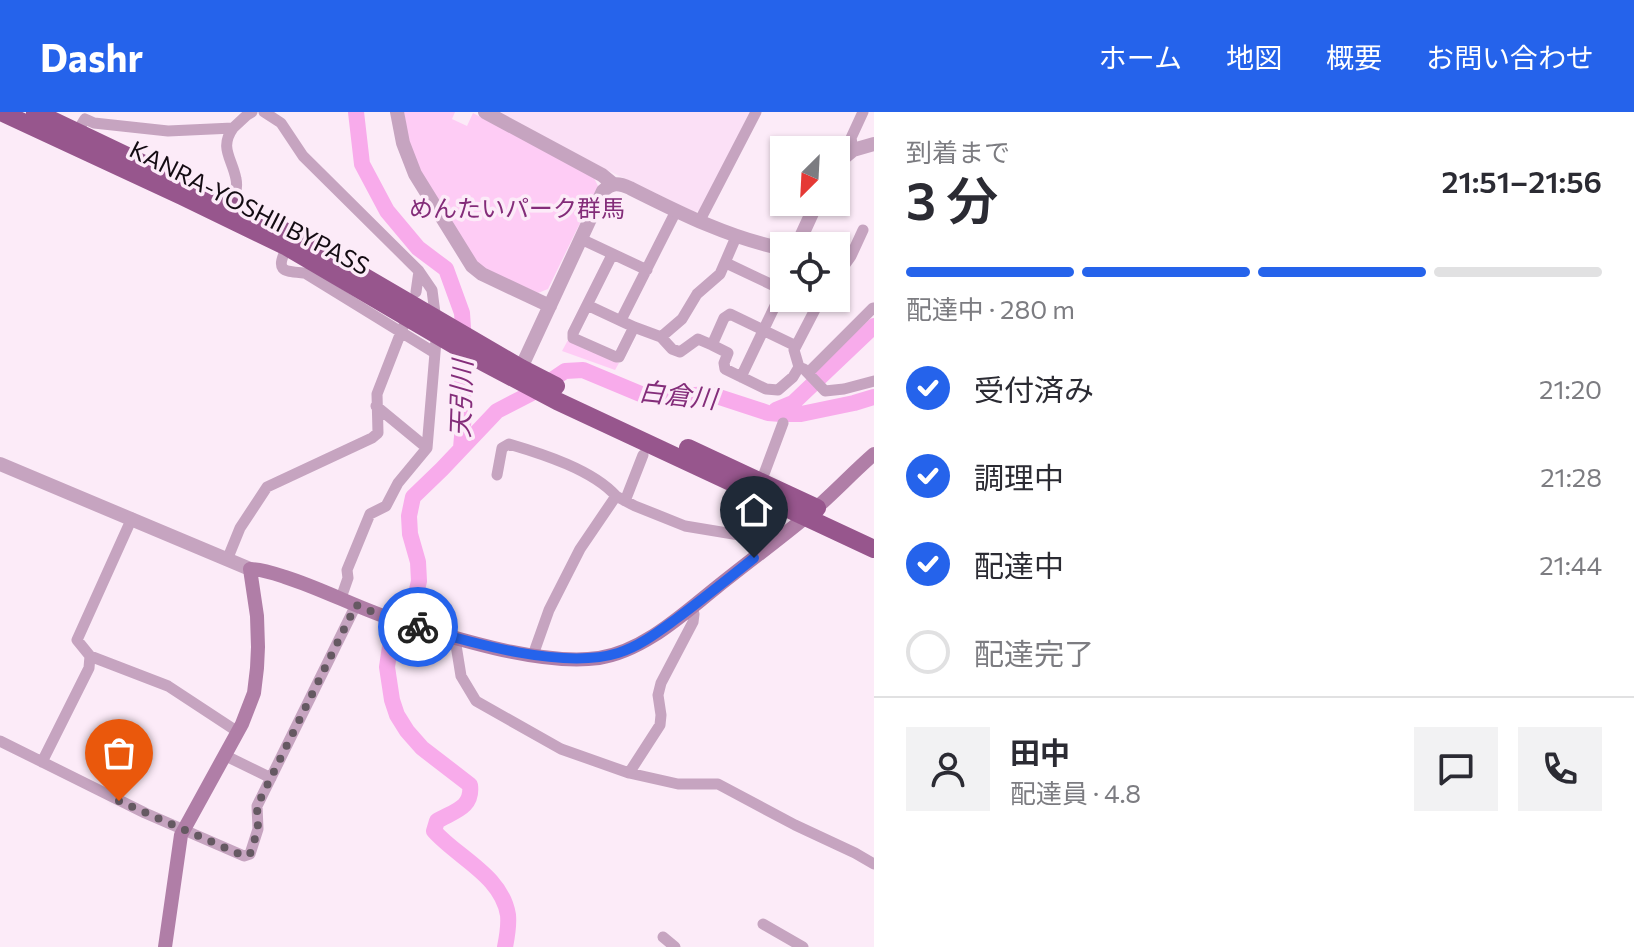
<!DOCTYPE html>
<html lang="ja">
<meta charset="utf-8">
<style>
body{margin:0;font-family:Commissioner,"Noto Sans JP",sans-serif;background:#f2f2f3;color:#2b2b33;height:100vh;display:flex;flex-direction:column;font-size:30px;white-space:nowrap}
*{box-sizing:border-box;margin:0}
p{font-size:26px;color:#7c7c81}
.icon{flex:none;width:44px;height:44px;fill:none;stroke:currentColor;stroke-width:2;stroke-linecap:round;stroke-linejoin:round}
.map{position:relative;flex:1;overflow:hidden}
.side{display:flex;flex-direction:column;background:#fff;width:760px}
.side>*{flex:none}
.needle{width:52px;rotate:204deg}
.tools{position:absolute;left:770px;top:24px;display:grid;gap:16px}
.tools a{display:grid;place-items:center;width:80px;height:80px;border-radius:0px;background:#fff;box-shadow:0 2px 6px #0004;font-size:40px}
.pin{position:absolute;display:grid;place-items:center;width:68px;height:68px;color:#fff;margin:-82px -34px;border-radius:50% 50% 50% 0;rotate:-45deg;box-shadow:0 0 8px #0007}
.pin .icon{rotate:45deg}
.courier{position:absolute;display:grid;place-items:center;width:80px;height:80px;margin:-40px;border:6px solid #2563eb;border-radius:50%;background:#fff;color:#222;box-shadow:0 2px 10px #0007}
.head em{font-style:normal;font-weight:600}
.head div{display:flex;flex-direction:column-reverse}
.head{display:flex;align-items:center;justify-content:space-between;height:136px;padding:0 32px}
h1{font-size:52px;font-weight:600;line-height:60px}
.bar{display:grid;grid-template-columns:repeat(4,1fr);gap:12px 8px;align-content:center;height:96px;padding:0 32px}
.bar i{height:10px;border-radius:6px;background:#e1e1e2}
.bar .active{background:#2563eb}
.bar p{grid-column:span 4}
.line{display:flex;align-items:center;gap:20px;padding:0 32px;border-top:2px solid #e1e1e2}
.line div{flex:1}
.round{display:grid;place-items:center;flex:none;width:84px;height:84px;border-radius:0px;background:#f2f2f3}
ol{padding:0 32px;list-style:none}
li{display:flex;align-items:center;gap:24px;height:88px}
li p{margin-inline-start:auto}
li .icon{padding:8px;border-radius:50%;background:#2563eb;color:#fff;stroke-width:4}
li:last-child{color:#7c7c81}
li i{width:44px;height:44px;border:4px solid #e1e1e2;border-radius:50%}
header{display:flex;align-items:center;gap:48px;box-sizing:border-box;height:112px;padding:0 40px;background:#2563eb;color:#fff}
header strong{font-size:38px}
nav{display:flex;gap:44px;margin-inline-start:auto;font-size:28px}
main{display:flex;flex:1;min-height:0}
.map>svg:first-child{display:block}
.built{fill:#fbe0f6}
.green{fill:#feccf5}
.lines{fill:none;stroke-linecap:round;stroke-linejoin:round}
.river{stroke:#f8abeb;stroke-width:16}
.minor{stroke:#c6a4c0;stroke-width:11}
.tertiary{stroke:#c6a4c0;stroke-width:14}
.secondary{stroke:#b07ea7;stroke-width:14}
.trunk{stroke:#97568d;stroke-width:18}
.done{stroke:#655962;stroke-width:8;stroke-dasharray:0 14.4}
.route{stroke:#2563eb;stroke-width:10}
.labels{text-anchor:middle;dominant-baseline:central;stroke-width:7;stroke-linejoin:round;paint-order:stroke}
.street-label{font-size:24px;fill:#130b12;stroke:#fcebf8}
.park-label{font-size:24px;fill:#832c79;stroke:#fcebf8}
.water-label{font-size:26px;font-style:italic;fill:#842d7a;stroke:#fcebf8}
</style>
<header>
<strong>Dashr</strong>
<nav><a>ホーム</a><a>地図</a><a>概要</a><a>お問い合わせ</a></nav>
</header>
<main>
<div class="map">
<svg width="874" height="835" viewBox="0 0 874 835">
<rect width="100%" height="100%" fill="#fcebf8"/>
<!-- built -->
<path class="built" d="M498,0h254l-51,98 -6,2 -86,-41z"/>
<!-- green -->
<path class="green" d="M404,0h51l-3,7 15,7 6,-13 120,63 5,10 -50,103 -10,4 -55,-25 -5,-4 -59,-94 -10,-25z
M568,228l51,23 -4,7 -53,-19z"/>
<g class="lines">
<!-- river -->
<path class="river" d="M356,0l6,52 25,47 31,37 28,21 16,44 3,45 -3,17 2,39 -3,34
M776,298l17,-7 81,-77
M505,835c2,-10 4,-22 3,-32 -6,-39 -50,-57 -74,-84l3,-10c17,-10 36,-13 33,-36l-48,-37 -15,-17 -10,-16 -5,-15 -5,-33 4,-27 9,-17 12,-12 7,-30 -1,-19 -8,-28 -1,-18 4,-19 29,-28 55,-58 37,-19 31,-21 18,-1 60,25 22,2 45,-3 58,19 13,1h20l53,-11 20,-6"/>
<!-- minor -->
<path class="minor" d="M264,0l17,11 22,33 116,115 -3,21
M77,20l8,-13 9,4 74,8 65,-3 14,-13 5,-3
M853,38l-2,-12 12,-26
M231,93c4,-8 7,-17 5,-26 -4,-21 -17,-31 -3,-51
M699,110l57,-110
M581,127l66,31
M287,135c-12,25 -4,24 18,26l130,80
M612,143l-39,78v5l43,19h3l15,-30
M726,151l57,27
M836,165l15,-21 12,-26
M821,186l-27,52 5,17 5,2 21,22 19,-2 30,-8
M587,193l47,22 27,10 21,-18 15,-25 23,-20 16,-37
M621,208l55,-109
M661,225l11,12 8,3 18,-13 14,6
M796,234l-66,-32 -6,4 -12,27 16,8 -4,10 1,6 41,20 12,1 15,-13 6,-10
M808,261l65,-65
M741,265l43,-90
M376,294l51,42
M497,363l5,-27 7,-4c34,10 84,26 107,52
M761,370l22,-59
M625,389l18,-46
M742,423l17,-40
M227,448l13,-32 27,-41 105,-49 6,-5 -1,-39 26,-67
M341,486l7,-20 -1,-8 23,-56 16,-8 12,-23 29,-35 10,-119 -5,-39 -13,-19
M692,495l2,7 -1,8 -32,61 -3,12 3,20 -1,10 -31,48 49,11h40l77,41 60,28 19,11
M455,527l6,37 15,25 85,48 68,24
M533,543l16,-45 31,-61 36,-53 19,10 50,20 90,15
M90,544l78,30 70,46
M0,629l145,72 99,43 6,-2 8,-25 -1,-23 99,-201
M226,644l45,22
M42,650l47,-94 1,-12 -13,-16 55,-122
M763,812l40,23
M663,825l12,10"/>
<!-- tertiary -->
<path class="tertiary" d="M397,0l6,31 12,31 57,92 10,8 68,32
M485,0l117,63 11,9
M836,52l17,-14 21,-6
M795,134l6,-9 16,-35
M521,256l82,-177c9,-9 16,-8 27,-3 50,25 99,50 154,61
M0,352l250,105"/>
<!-- secondary -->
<path class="secondary" d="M165,835l16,-112 61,-111 12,-31 3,-25 1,-21 -1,-31 -7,-47c12,0 23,4 35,8 41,13 78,34 119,46 55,16 137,43 195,35 45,-7 84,-44 118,-71 30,-24 61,-47 90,-71 24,-20 44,-42 67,-62"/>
<!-- trunk -->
<path class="trunk" d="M1,0l181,84 105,51 196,115 74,39 317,148
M35,0l258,123 228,133 35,18
M688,336l129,60"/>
</g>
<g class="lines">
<!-- done -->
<path class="done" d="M119,689l125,55 6,-2 8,-25 -1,-23 99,-201 34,14 28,8"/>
<!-- route -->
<path class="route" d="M418,515c54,16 146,43 200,26 22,-7 40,-21 58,-34 27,-20 53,-41 78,-61"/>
</g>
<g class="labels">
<!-- street labels -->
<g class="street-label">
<text transform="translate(250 95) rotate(27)">KANRA-YOSHII BYPASS</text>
</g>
<!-- park labels -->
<g class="park-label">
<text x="517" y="95">めんたいパーク群馬</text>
</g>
<!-- water labels -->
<g class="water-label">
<text transform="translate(678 282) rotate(6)">白倉川</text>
<text transform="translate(460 287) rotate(-88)">天引川</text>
</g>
</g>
</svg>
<div class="tools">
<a><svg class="needle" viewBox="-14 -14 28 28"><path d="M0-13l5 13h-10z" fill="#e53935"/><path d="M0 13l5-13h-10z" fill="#7c7c81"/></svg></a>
<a><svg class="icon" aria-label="locate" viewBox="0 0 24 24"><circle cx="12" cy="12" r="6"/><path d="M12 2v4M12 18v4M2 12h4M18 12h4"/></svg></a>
</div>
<div class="pin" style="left:119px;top:689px;background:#ea580c"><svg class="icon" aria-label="bag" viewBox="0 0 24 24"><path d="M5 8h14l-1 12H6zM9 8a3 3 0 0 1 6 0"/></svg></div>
<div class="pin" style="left:754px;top:446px;background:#1f2937"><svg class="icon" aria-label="home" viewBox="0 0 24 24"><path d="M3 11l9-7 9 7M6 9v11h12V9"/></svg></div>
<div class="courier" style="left:418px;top:515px"><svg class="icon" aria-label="bike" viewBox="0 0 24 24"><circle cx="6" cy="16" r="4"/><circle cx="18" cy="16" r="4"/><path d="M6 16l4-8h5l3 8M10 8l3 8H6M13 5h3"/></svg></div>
</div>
<section class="side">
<div class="head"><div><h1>3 分</h1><p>到着まで</p></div><em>21:51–21:56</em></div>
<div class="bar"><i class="active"></i><i class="active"></i><i class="active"></i><i></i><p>配達中 · 280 m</p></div>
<ol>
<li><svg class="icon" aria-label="check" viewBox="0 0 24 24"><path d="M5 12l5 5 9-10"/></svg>受付済み<p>21:20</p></li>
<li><svg class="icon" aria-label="check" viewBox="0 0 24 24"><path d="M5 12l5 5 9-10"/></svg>調理中<p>21:28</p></li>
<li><svg class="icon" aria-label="check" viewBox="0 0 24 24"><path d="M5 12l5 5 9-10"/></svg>配達中<p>21:44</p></li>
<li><i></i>配達完了</li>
</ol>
<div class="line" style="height:144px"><a class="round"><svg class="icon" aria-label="person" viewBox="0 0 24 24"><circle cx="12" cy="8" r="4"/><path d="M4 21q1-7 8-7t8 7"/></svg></a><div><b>田中</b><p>配達員 · 4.8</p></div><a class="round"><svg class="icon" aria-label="chat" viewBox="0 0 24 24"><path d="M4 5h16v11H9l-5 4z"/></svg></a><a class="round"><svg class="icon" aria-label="phone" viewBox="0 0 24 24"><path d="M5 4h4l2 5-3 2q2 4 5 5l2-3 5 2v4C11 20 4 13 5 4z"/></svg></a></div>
</section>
</main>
